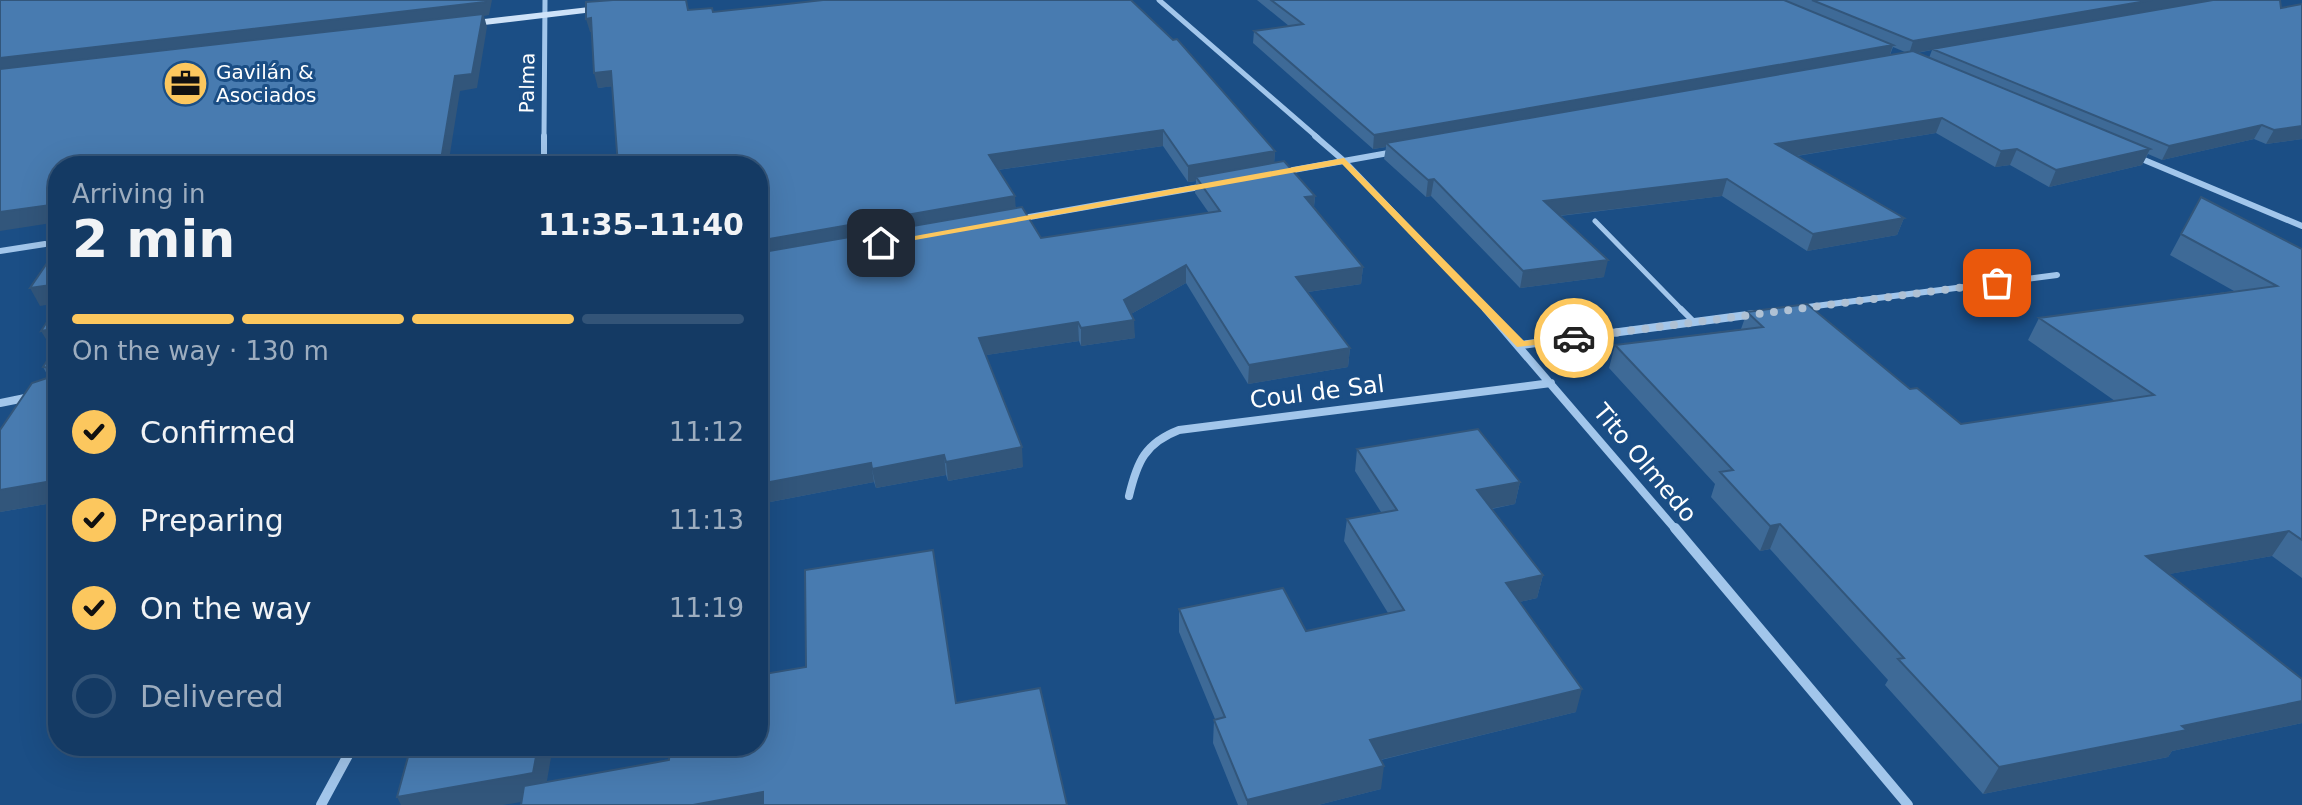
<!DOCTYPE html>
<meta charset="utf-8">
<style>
body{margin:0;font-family:"DejaVu Sans",sans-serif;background:#21456d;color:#f1f3f6;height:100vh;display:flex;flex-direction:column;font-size:30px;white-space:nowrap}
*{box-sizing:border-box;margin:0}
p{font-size:26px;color:#9dadbf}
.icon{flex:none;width:44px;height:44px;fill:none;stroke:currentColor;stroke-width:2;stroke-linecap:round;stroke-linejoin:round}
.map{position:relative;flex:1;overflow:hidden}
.drawer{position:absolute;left:48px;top:156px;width:720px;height:600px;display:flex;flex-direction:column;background:#143a64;border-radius:32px;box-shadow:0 8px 32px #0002,0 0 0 2px #335478}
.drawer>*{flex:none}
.pin{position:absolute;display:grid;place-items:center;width:68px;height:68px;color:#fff;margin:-34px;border-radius:16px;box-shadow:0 4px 12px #0006}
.courier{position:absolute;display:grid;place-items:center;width:80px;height:80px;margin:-40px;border:6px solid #fcc75e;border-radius:50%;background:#fff;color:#222;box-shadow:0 2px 10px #0007}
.summary em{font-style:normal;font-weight:800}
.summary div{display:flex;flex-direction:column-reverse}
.summary{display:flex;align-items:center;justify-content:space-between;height:136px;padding:0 24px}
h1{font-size:52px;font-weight:800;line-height:60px}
.bar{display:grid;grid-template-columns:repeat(4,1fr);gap:12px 8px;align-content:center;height:96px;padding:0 24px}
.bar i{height:10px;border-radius:6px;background:#335478}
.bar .active{background:#fcc75e}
.bar p{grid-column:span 4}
ol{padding:0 24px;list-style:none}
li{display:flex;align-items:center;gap:24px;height:88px}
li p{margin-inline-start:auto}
li .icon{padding:8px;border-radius:50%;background:#fcc75e;color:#111;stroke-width:4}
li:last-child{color:#9dadbf}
li i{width:44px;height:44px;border:4px solid #335478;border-radius:50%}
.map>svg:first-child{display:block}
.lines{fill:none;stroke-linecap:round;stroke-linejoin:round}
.service-far1{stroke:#a2c6eb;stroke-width:5}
.service{stroke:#a2c6eb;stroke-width:6}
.minor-far3{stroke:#a2c6eb;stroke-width:5}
.minor-far2{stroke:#a2c6eb;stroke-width:6}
.minor-far1{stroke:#a2c6eb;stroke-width:8}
.minor{stroke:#a2c6eb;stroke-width:10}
.secondary{fill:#cee2f8;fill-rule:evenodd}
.wall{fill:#3e6a97;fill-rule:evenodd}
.shaded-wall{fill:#32567b}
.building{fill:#487bb0;stroke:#32567b;stroke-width:2}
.route{fill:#fcc75e}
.done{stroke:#afc1d4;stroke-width:8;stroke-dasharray:0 14.4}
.labels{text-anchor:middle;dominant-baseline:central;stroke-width:6;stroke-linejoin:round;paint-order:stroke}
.far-poi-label{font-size:20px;fill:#fff;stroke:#1b4e85;text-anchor:start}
.far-street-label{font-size:20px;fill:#fff;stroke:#1b4e85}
.street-label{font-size:24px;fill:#fff;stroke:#1b4e85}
</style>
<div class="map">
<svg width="2302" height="805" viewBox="0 0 2302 805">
<rect width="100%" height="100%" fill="#1b4e85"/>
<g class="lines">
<!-- service-far1 -->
<path class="service-far1" d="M1595,221l88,90"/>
<!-- service -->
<path class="service" d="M1681,309l13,13"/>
<!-- minor-far3 -->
<path class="minor-far3" d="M1159,0l159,138
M544,138l1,-138"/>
<!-- minor-far2 -->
<path class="minor-far2" d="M1315,136l29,25 144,150
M2137,157l165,69
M544,166v-30
M1282,172l112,-20
M1018,219l187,-33
M0,251l45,-7
M1800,308l257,-33"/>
<!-- minor-far1 -->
<path class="minor-far1" d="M1486,309l190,221
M1521,345l234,-31
M0,403l30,-6
M1129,496c8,-34 16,-53 50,-66l372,-47"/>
<!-- minor -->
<path class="minor" d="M1675,528l233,277
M321,805l32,-59"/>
<!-- secondary -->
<path class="secondary" d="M607,5l5,3 -2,2 -143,17 -5,-3 5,-3z"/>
</g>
<!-- wall -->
<path class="wall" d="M1257,0h956l89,139 -36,5 -12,-5 -92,21 -14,-6 -6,11 -93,22 -39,-22 -15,2 -59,-34 -139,23 107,62 -7,17 -90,16 -85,-55 -162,20 44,61 -84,11 -89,-92 -5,1 -42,-38 2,-12 -13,2 -120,-106 1,-12 35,-5zM1893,47l12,5 -15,3zM1932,50l-3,8 -12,-5z
M688,10l25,2 562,139 -1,12 41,33 -1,11 49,60 -2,17 -53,8 42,56 -2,19 -100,17 -62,-101 -55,31 4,24 -54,8 -2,-5 -93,14 37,112 -75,14 -2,-6 -70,13 -2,-6 -109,21 -7,-337 -146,-80 -14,2 -6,-56h-2zM1163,146l25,36 8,-1 -1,12 14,20 -168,25 -25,-30 -18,-38z
M2201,197l101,52v329l-30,-22 -103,18 133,105v44l-130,28 -4,6 -185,37 -98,-109 3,-5 -118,-131 -10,2 -49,-54 4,-13 -106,-116 6,-23 126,-16 6,-17 163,77 51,35 154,-23 -87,-61 11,-22 195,-27 -64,-36z
M58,305v197l-58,10v-82l49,-52 -6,-11 12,-18h-3z
M1357,449l163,33 -5,22 -23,5 51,66 -6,23 -18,4 57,110 -195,48v29l-63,16h-80l-25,-62 1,-23 1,-1 -36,-87v-23l127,22 82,-18 -44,-72 3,-22 34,-7 -26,-41z"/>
<!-- shaded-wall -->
<path class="shaded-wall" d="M486,0h6l-3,15 -5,1 3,11 -10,61 -17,3 -12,75h-8l-440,-93v-15z
M2152,0h61l-304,54 4,-13z
M591,18l4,14h-5l-4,-13z
M1893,45l-4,12 -503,86v4l-13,2 1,-14z
M611,71l4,15 -17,2 -4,-15z
M1942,118l-6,15 -165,27 5,-16z
M2262,125l-8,14 -92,21 7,-14z
M2302,126v13l-36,5 8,-14z
M1163,130v16l-173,25 -1,-16z
M2017,149l-7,16 -15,2 6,-16z
M2150,149l-8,16 -93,22 7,-17z
M1275,151l-1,16 -78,10v4l-8,1v-16z
M1434,179l-3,17 -5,1 2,-17z
M1727,179l-5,17 -182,22 4,-17z
M1015,196l1,17 -258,46v-18z
M1315,196l-2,17 -8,-16z
M58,204v18l-58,9v-19z
M1904,218l-7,17 -90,16 6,-17z
M1608,260l-4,17 -84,11 3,-17z
M1186,265v18l-62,35v-18z
M1363,267l-2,17 -67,10 2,-17z
M58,284v19l-18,3 -10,-18z
M1134,320l1,18 -54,8v-18z
M1078,322l1,19 -99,15 -1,-18z
M58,328v20l-6,1 -11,-18z
M1350,348l-2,19 -100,17 1,-19z
M1022,447l1,20 -75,14 -2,-19z
M944,455l2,20 -70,13 -4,-19z
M871,463l3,19 -109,21 -5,-19z
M58,480v22l-58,10v-22z
M1520,482l-5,22 -42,8 4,-22z
M1780,524l-10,25 -10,2 10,-25z
M2289,531l-17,25 -142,25 16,-25z
M1543,575l-6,23 -36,8 5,-23z
M1582,689l-6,23 -209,51 3,-23z
M2302,701v22l-130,28 -4,6 -185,37 16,-27 183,-41z
M538,746h15l-9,52 -41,7h-102l-4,-8z
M1384,766l-3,23 -63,16h-71v-5z
M763,792l4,13h-74z"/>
<!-- building -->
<path class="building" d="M0,0h486l-1,2 -485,56z
M613,0h73l2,10 24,-2 1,4 110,-12h308l42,40 4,-1 98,112 -87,15 -25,-36 -174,25 26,41 -257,45v-75h-140l-7,-95 -17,2 -3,-55 -5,1v-17z
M1271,0h513l109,45 -519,90 -120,-104 49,-7z
M1812,0h340l-239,41z
M2213,0h67l1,8 21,-4v122l-28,4 -12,-5 -93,21 -237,-97z
M483,14l-11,60 -17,2 -15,90h-382v38l-58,8v-143z
M1913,51l237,98 -94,21 -39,-21 -16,2 -59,-33 -166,26 128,74 -91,16 -86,-55 -183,22 64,59 -85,11 -89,-92 -6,1 -42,-37z
M1284,161l31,35 -10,1 58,70 -67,10 54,71 -101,17 -63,-100 -62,35 10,20 -53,8 -3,-6 -99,16 43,109 -76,15 -2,-7 -72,14 -1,-6 -111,21 -2,-20v-211l264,-46 19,31 179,-27 -24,-34z
M2201,197l101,52v291l-13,-9 -143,25 156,123v22l-120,25 5,4 -188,37 -101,-108 6,-1 -124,-134 -10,2 -50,-54 13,-2 -118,-125 148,-18 -16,-15 60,-8 103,85 7,-1 44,36 193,-29 -115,-77 238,-32 -96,-52z
M58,247v37l-28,4z
M58,305v23l-17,3z
M58,344v136l-58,10v-60l32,-47 21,-7 -2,-8 -8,-1z
M1478,429l42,53 -43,8 66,85 -37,8 76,106 -212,51 14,26 -137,34 -33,-80 11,-3 -46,-108 104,-21 23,43 98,-21 -57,-91 50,-9 -40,-61z
M933,550l23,153 84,-15 27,117h-304v-13l-70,13h-172l3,-19 145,-26 1,-14h88v-17l6,-1v-54l42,-7 -1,-97z
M411,746h127l-5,27 -136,24z"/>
<!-- route -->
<path class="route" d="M1344,158l180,183 50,-7 4,1v5l-61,7 -175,-183 -461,82 -5,-3z"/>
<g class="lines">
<!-- done -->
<path class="done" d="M1574,338l423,-55"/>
</g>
<!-- icons -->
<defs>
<symbol id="office-disc" viewBox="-11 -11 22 22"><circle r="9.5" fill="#fcc75e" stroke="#1b4e85"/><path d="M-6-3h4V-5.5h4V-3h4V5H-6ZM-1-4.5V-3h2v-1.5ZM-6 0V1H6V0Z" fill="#111"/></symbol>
</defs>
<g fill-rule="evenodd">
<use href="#office-disc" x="160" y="58" width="51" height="51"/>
</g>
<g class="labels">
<!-- far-poi labels -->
<g class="far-poi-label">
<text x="216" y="72">Gavilán &amp;<tspan x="216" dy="23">Asociados</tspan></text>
</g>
<!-- far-street labels -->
<g class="far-street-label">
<text transform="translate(527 83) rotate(-89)">Palma</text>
</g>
<!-- street labels -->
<g class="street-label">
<text transform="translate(1317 392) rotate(-7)">Coul de Sal</text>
<text transform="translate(1645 463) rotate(50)">Tito Olmedo</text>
</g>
</g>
</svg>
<div class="pin" style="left:1997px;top:283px;background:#ea580c"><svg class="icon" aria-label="bag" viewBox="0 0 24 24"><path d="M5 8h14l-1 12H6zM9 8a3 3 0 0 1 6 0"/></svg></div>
<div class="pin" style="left:881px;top:243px;background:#1f2937"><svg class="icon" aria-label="home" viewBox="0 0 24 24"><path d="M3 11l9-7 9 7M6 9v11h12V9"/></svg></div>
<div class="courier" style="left:1574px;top:338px"><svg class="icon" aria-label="car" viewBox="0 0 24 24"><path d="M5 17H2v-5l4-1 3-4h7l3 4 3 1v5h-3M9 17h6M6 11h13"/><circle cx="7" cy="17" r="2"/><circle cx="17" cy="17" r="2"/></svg></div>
<section class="drawer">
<div class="summary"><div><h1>2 min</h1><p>Arriving in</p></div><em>11:35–11:40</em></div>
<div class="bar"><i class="active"></i><i class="active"></i><i class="active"></i><i></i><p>On the way · 130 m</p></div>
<ol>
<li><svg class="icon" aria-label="check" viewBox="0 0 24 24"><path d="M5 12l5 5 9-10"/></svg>Confirmed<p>11:12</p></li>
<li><svg class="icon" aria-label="check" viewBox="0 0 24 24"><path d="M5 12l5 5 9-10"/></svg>Preparing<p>11:13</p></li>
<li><svg class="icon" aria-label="check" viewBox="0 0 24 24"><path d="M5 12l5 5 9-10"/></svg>On the way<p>11:19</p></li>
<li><i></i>Delivered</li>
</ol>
</section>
</div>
